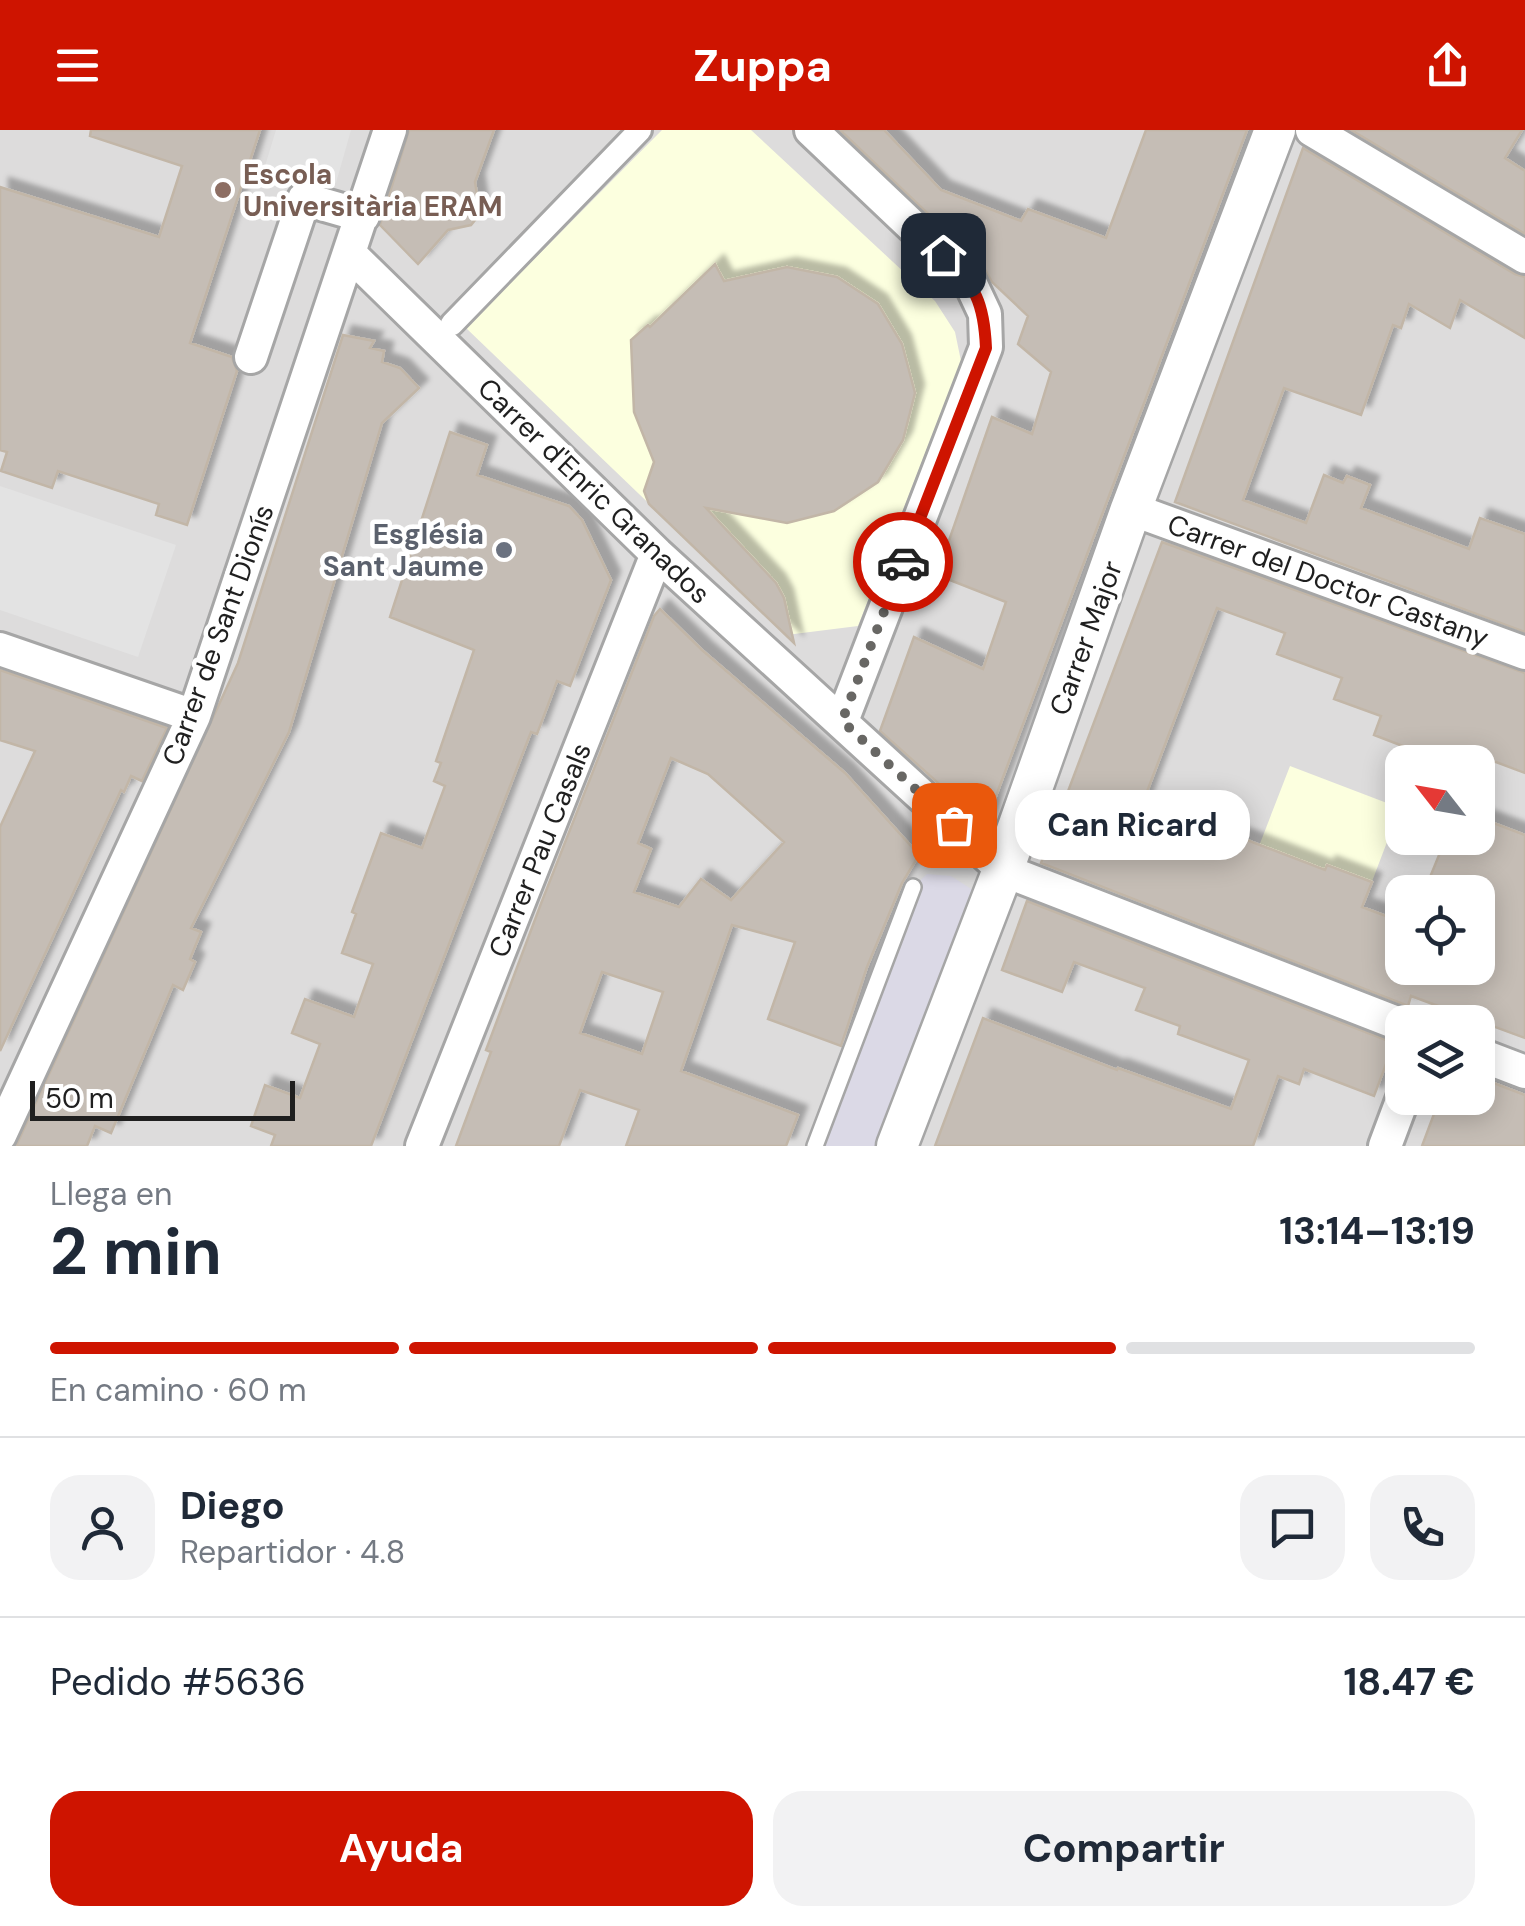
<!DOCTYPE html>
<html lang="es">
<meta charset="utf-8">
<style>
body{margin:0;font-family:"DM Sans",sans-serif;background:#f2f2f3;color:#1f2937;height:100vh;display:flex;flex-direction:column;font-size:38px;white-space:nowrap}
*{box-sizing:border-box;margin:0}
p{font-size:32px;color:#747a83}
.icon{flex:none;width:55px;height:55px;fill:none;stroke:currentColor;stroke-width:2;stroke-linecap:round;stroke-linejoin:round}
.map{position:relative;height:1016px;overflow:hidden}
.details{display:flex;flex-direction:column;background:#fff;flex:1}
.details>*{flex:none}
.needle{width:65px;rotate:301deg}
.buttons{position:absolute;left:1385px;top:615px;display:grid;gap:20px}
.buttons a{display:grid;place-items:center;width:110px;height:110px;border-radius:20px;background:#fff;box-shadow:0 5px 25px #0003;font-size:50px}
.scale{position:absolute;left:30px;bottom:25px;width:265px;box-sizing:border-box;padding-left:10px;border:5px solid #1f1f1f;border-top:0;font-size:28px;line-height:35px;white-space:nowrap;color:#1f1f1f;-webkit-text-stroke:8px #fff;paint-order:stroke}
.pin{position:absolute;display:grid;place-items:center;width:85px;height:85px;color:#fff;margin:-42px;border-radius:20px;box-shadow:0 5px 15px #0006}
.courier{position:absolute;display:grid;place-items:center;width:100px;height:100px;margin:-50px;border:8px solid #ce1400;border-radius:50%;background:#fff;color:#222;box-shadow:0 2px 12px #0007}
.bubble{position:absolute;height:70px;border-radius:30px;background:#fff;box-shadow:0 5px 25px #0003;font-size:32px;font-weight:700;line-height:70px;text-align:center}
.headline em{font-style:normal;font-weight:700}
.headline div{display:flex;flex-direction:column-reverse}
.headline{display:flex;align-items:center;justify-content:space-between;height:170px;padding:0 50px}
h1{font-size:65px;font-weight:700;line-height:75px}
.bar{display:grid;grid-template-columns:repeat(4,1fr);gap:15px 10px;align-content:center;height:120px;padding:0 50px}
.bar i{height:12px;border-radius:8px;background:#e0e1e3}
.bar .active{background:#ce1400}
.bar p{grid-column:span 4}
.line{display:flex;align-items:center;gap:25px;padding:0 50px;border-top:2px solid #e0e1e3}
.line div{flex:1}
.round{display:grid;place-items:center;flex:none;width:105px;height:105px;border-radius:30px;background:#f2f2f3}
.action{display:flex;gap:20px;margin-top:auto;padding:20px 50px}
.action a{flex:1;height:115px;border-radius:30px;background:#ce1400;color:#fff;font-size:40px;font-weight:700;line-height:115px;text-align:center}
.action a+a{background:#f2f2f3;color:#1f2937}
header{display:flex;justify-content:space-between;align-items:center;height:130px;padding:0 50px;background:#ce1400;color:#fff;font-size:45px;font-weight:700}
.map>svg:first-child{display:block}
.residential{fill:#dddcdc;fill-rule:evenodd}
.education{fill:#fcffdf}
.parking{fill:#e3e3e3}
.plaza{fill:#dbd9e6}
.building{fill:#c5bdb5;stroke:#c2b6a7;stroke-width:2.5;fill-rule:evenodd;filter:url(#shadow)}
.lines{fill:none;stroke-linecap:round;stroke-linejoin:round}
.service-casing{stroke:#a6a6a6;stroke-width:20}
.pedestrian-casing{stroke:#a6a6a6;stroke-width:28}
.minor-casing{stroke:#a6a6a6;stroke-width:38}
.tertiary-casing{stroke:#a6a6a6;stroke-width:45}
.service{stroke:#fff;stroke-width:15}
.pedestrian{stroke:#fff;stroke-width:22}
.minor{stroke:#fff;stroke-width:32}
.tertiary{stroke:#fff;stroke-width:40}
.done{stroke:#686764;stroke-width:10;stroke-dasharray:0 18}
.route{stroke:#ce1400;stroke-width:12}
.education-dot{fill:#8d6e63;stroke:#fff;stroke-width:4}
.worship-dot{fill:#6b7280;stroke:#fff;stroke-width:4}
.labels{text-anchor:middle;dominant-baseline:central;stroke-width:9;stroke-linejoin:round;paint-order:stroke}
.education-label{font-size:28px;font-weight:bold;fill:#785e54;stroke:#fff;text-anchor:start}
.street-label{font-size:28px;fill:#1f1f1f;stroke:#fff}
.worship-label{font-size:28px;font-weight:bold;fill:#5b616d;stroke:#fff;text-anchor:end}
</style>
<header><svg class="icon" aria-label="menu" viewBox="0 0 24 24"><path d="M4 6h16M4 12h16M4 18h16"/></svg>Zuppa<svg class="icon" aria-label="share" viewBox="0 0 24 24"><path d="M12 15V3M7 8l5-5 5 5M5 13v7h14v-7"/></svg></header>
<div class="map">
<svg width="1525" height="1016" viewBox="0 0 1525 1016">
<defs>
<filter id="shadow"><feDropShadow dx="9" dy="-9" stdDeviation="2.5" flood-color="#0004"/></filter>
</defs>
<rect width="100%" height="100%" fill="#f0ede5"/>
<!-- residential -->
<path class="residential" d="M0,0h1525v1016h-1525zM1402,632h76v76h-76zM1402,762h76v76h-76zM1402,892h76v76h-76z"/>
<!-- education -->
<path class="education" d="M662,0h89l184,171 20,31 6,29 -103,265 -72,9 -320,-307z
M1290,636l110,42 -61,160 -111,-42z"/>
<!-- parking -->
<path class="parking" d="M276,0h75l-15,53 -71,-17z
M0,356l176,59 -38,112 -138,-47z"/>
<!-- plaza -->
<path class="plaza" d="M927,744l24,2 28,18 -97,252h-66l97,-259z"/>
<!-- building -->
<path class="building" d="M91,0h169l-70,213 42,14 5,14 -50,154 -31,-10 3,-11 -101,-33 -6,17 -51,-17 6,-19 -7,-2v-263l159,50 23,-71 -92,-30z
M409,0h85l-19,52 5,32 -9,11 -23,5 -30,34 -38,-39z
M840,0h44l57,60 80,31 7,-12 78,29 40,-108h101l-262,695 -105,-94 34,-94 69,32 23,-67 -69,-27 55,-158 40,17 19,-62 -33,-28 10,-28 -36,-34 -9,-16z
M1351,0h171l-17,28 20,13v63z
M1303,18l212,126 10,3v61l-65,-38 -10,28 -41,-24 -8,24 -8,-3 -32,90 -77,-27 -41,112 63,23 18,-48 19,8 4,-7 23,9 -9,23 108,41 11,-31 45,16v98l-350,-130z
M715,134l9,17 63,-14 50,10 41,27 24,40 13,49 -12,47 -25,42 -44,29 -47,12 -81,-15 70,75 8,15 10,45 -145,-139 -5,-13 10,-29 -20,-50 -3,-72 17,-15 2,2z
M343,205l31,6 -4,7 14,3 -2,11 18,6 19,20 -37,35 -93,309 -98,196 10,4 -11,27 5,3 -12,28 -10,-5 -62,148 -16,-7 -8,20h-71l222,-483z
M450,302l37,13 -10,30 92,31 13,14 29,60 -41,106 -13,-5 -20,53 -6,-2 -160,414h-100l4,-11 -24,-9 14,-41 35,13 20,-54 -28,-11 13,-34 49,18 19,-53 -31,-11 14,-39 -4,-2 29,-79 41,15 23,-62 -11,-5 7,-18 -5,-2 38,-111 -84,-33z
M1162,412l363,131v100l-29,-11h-79l4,-9 -47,-18 7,-19 -47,-17 8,-21 -65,-24 8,-21 -68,-25 -77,202 72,26 4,-8 109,42 2,-5 45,17 -10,25 40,15v46h76v-76h-54l22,-54h32v-21l47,18v203l-114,-42 -3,10 -367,-143z
M660,479l42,41 143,123 74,82 -17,28 -35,84 -26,79 -73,-27 27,-77 -63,-17 -51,146 117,44 -12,31h-160l13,-36 -59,-20 -21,56h-103l35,-94 -5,-2 56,-149 112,-285zM671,628l37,16 76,68 -53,58 -30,-21 -22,28 -45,-15 17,-43 -13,-6zM602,842l61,20 -21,62 -62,-21z
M0,540l167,58 -25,53 -11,-5 -7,16 -3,-2 -121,261v-224l35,-76 -35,-11z
M1027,771l367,142 -20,53 -70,-27 -5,15 -21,-8 -25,70h-318l48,-128 134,52 1,-2 113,41 18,-49 -71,-26 2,-8 -44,-16 9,-22 -71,-26 -12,30 -60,-22z
M1478,947l47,18v51h-103l18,-48h38z"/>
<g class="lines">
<defs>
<path id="service" d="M815,1016l98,-259"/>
<path id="pedestrian" d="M452,194l188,-194"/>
<path id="minor" d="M811,0l158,150 16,34 1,33 -144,374
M1312,0l213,127
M351,125l306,299 346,316 399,155
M251,227l53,-158 59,17
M1131,379l394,144
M0,519l194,67
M1478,924l47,18
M0,1005l194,-419 196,-586
M422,1016l235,-592
M1385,1016l18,-48"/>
<path id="tertiary" d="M897,1016l106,-276 128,-361 144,-379"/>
</defs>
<!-- service casing -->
<use href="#service" class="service-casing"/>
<!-- pedestrian casing -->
<use href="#pedestrian" class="pedestrian-casing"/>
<!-- minor casing -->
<use href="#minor" class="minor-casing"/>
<!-- tertiary casing -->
<use href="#tertiary" class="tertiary-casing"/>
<!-- service -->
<use href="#service" class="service"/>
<!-- pedestrian -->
<use href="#pedestrian" class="pedestrian"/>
<!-- minor -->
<use href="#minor" class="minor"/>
<!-- tertiary -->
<use href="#tertiary" class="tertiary"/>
</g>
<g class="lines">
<!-- done -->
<path class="done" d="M903,432l-61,159 112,104"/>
<!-- route -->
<path class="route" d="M903,432l83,-214c-2,-45 -10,-62 -43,-93"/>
</g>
<!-- markers -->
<circle class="education-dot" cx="223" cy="60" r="10"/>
<circle class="worship-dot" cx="504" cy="420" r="10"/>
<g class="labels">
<!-- education labels -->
<g class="education-label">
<text x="243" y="44">Escola<tspan x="243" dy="32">Universitària ERAM</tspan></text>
</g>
<!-- street labels -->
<g class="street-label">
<text transform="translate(594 361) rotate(44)">Carrer d'Enric Granados</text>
<text transform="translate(1328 451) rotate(20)">Carrer del Doctor Castany</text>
<text transform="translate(218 505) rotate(-70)">Carrer de Sant Dionís</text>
<text transform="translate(1086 508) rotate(-70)">Carrer Major</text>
<text transform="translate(540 720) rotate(-68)">Carrer Pau Casals</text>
</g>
<!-- worship labels -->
<g class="worship-label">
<text x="484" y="404">Església<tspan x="484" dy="32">Sant Jaume</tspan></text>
</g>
</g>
</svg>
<div class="buttons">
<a><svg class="needle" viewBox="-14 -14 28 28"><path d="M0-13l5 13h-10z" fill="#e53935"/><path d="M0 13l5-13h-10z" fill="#747a83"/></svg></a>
<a><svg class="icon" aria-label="locate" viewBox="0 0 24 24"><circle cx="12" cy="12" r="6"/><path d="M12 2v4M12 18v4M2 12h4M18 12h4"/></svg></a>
<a><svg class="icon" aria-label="layers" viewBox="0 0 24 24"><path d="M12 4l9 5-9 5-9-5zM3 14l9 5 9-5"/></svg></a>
</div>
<div class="scale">50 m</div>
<div class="pin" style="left:954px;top:695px;background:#ea580c"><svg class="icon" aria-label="bag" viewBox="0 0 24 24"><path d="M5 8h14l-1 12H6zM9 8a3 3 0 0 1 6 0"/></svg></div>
<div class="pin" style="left:943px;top:125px;background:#1f2937"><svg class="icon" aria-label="home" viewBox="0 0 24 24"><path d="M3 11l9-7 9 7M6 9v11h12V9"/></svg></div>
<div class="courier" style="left:903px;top:432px"><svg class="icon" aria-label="car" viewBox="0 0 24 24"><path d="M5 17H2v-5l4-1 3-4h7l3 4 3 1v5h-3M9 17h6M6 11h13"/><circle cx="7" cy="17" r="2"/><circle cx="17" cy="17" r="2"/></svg></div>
<div class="bubble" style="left:1015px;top:660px;width:235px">Can Ricard</div>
</div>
<section class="details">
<div class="headline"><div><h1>2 min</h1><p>Llega en</p></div><em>13:14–13:19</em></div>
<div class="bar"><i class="active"></i><i class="active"></i><i class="active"></i><i></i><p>En camino · 60 m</p></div>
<div class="line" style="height:180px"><a class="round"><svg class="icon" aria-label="person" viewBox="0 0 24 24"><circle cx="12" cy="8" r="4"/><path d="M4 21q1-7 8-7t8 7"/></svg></a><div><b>Diego</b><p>Repartidor · 4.8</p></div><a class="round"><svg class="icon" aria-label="chat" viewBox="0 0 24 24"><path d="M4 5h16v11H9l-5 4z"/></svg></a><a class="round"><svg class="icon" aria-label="phone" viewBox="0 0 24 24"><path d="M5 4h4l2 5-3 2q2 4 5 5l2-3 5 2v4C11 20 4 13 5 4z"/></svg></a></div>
<div class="line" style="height:130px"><div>Pedido #5636</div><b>18.47 €</b></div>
<div class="action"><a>Ayuda</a><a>Compartir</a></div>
</section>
